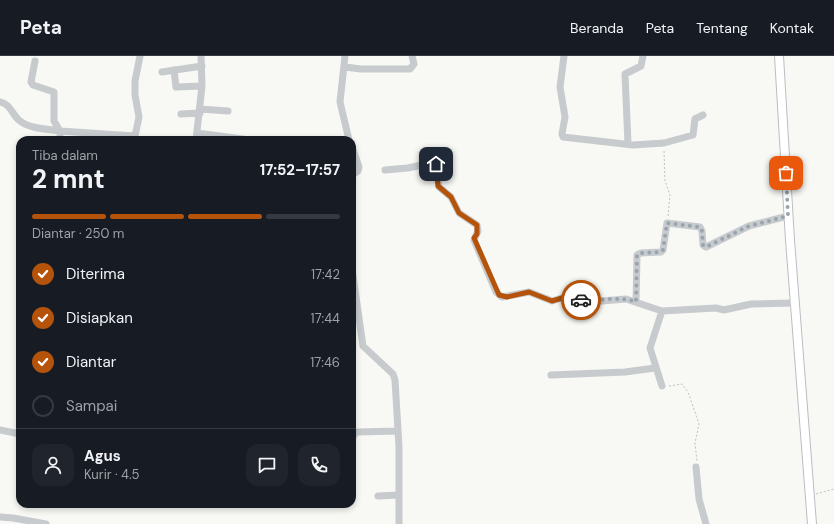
<!DOCTYPE html>
<html lang="id">
<meta charset="utf-8">
<style>
body{margin:0;font-family:"DM Sans",sans-serif;background:#20242c;color:#f1f3f6;height:100vh;display:flex;flex-direction:column;font-size:15px;white-space:nowrap}
*{box-sizing:border-box;margin:0}
p{font-size:13px;color:#9ea1a6}
.icon{flex:none;width:22px;height:22px;fill:none;stroke:currentColor;stroke-width:2;stroke-linecap:round;stroke-linejoin:round}
.map{position:relative;flex:1;overflow:hidden}
.details{position:absolute;left:16px;top:80px;width:340px;height:372px;display:flex;flex-direction:column;background:#171b24;border-radius:12px;box-shadow:0 2px 6px #0003}
.details>*{flex:none}
.pin{position:absolute;display:grid;place-items:center;width:34px;height:34px;color:#fff;margin:-17px;border-radius:8px;box-shadow:0 2px 6px #0006}
.courier{position:absolute;display:grid;place-items:center;width:40px;height:40px;margin:-20px;border:3px solid #b45309;border-radius:50%;background:#fff;color:#222;box-shadow:0 1px 5px #0007}
.head em{font-style:normal;font-weight:700}
.head div{display:flex;flex-direction:column-reverse}
.head{display:flex;align-items:center;justify-content:space-between;height:68px;padding:0 16px}
h1{font-size:26px;font-weight:700;line-height:30px}
.bar{display:grid;grid-template-columns:repeat(4,1fr);gap:6px 4px;align-content:center;height:48px;padding:0 16px}
.bar i{height:5px;border-radius:3px;background:#363941}
.bar .on{background:#b45309}
.bar p{grid-column:span 4}
.line{display:flex;align-items:center;gap:10px;padding:0 16px;border-top:1px solid #363941}
.line div{flex:1}
.round{display:grid;place-items:center;flex:none;width:42px;height:42px;border-radius:12px;background:#20242c}
ol{padding:0 16px;list-style:none}
li{display:flex;align-items:center;gap:12px;height:44px}
li p{margin-inline-start:auto}
li .icon{padding:4px;border-radius:50%;background:#b45309;color:#fff;stroke-width:4}
li:last-child{color:#9ea1a6}
li i{width:22px;height:22px;border:2px solid #363941;border-radius:50%}
header{display:flex;align-items:center;gap:24px;box-sizing:border-box;height:56px;padding:0 20px;background:#171b24;border-bottom:1px solid #363941}
header strong{font-size:19px}
nav{display:flex;gap:22px;margin-inline-start:auto;font-size:14px}
.map>svg:first-child{display:block}
.lines{fill:none;stroke-linecap:round;stroke-linejoin:round}
.major-casing{stroke:#babec2;stroke-width:10}
.path{stroke:#bec1c3;stroke-width:1;stroke-dasharray:2 2;stroke-linecap:butt}
.minor{stroke:#c7cbce;stroke-width:7}
.major{stroke:#fff;stroke-width:8}
.done{stroke:#98a4ae;stroke-width:4;stroke-dasharray:0 7.2}
.route{stroke:#b45309;stroke-width:5}
</style>
<header>
<strong>Peta</strong>
<nav><a>Beranda</a><a>Peta</a><a>Tentang</a><a>Kontak</a></nav>
</header>
<div class="map">
<svg width="834" height="468" viewBox="0 0 834 468">
<rect width="100%" height="100%" fill="#f8f8f5"/>
<g class="lines">
<defs>
<path id="major" d="M779,0l11,184 22,284"/>
</defs>
<!-- major casing -->
<use href="#major" class="major-casing"/>
<!-- path -->
<path class="path" d="M664,95l1,30 5,14 -2,21
M669,330l13,-2 6,8 11,32 -4,19 2,18
M816,438l18,-5"/>
<!-- minor -->
<path class="minor" d="M345,0l-5,46 9,38
M564,0l-4,31 5,30 -3,17 1,3 70,8 31,-2 29,-8 2,-16 8,-4
M35,5l-4,21 2,3 21,7v29l6,10 75,5v4
M345,11l16,2h49l4,-5 -2,-8
M174,14l2,17 26,-1
M162,16l40,-6
M0,46c11,2 12,13 20,19 10,8 28,8 40,10v9
M200,53l28,2
M181,58l19,-1
M197,77l53,7
M135,80l4,-19 -4,-22v-14l5,-25
M196,84l6,-54 -1,-30
M628,88l-3,-70 16,-8 2,-10
M352,91l7,20 -1,4 -6,4
M385,114l23,-2 27,-6 4,25 12,10 8,16 18,12 1,6 -4,9 22,52 6,5 27,-5 23,9 10,-3 40,3 24,-2 36,12 54,-3 8,2 27,-6 43,-1
M352,213l11,77 30,28 2,6 4,67v77
M636,246l1,-47 4,-2 20,-1 2,-2 4,-27 33,4 2,4 1,14 3,2 43,-21 39,-10
M662,255l-12,37 12,38
M551,319l74,-3 30,-4
M0,374l20,4
M352,397v-15l4,-6 42,-1
M696,411l3,32 7,25
M378,440l20,-1
M0,461l13,1 33,6"/>
<!-- major -->
<use href="#major" class="major"/>
</g>
<g class="lines">
<!-- done -->
<path class="done" d="M581,244c16,1 42,-4 55,2l1,-47 4,-2 20,-1 2,-2 4,-27 33,4 2,4 1,14 3,2 43,-21 39,-10 -2,-43"/>
<!-- route -->
<path class="route" d="M436,108l2,22 13,11 8,16 18,12v9l-3,4 25,57 8,2 22,-5 23,9 10,-3 19,2"/>
</g>
</svg>
<div class="pin" style="left:786px;top:117px;background:#ea580c"><svg class="icon" aria-label="bag" viewBox="0 0 24 24"><path d="M5 8h14l-1 12H6zM9 8a3 3 0 0 1 6 0"/></svg></div>
<div class="pin" style="left:436px;top:108px;background:#1f2937"><svg class="icon" aria-label="home" viewBox="0 0 24 24"><path d="M3 11l9-7 9 7M6 9v11h12V9"/></svg></div>
<div class="courier" style="left:581px;top:244px"><svg class="icon" aria-label="car" viewBox="0 0 24 24"><path d="M5 17H2v-5l4-1 3-4h7l3 4 3 1v5h-3M9 17h6M6 11h13"/><circle cx="7" cy="17" r="2"/><circle cx="17" cy="17" r="2"/></svg></div>
<section class="details">
<div class="head"><div><h1>2 mnt</h1><p>Tiba dalam</p></div><em>17:52–17:57</em></div>
<div class="bar"><i class="on"></i><i class="on"></i><i class="on"></i><i></i><p>Diantar · 250 m</p></div>
<ol>
<li><svg class="icon" aria-label="check" viewBox="0 0 24 24"><path d="M5 12l5 5 9-10"/></svg>Diterima<p>17:42</p></li>
<li><svg class="icon" aria-label="check" viewBox="0 0 24 24"><path d="M5 12l5 5 9-10"/></svg>Disiapkan<p>17:44</p></li>
<li><svg class="icon" aria-label="check" viewBox="0 0 24 24"><path d="M5 12l5 5 9-10"/></svg>Diantar<p>17:46</p></li>
<li><i></i>Sampai</li>
</ol>
<div class="line" style="height:72px"><a class="round"><svg class="icon" aria-label="person" viewBox="0 0 24 24"><circle cx="12" cy="8" r="4"/><path d="M4 21q1-7 8-7t8 7"/></svg></a><div><b>Agus</b><p>Kurir · 4.5</p></div><a class="round"><svg class="icon" aria-label="chat" viewBox="0 0 24 24"><path d="M4 5h16v11H9l-5 4z"/></svg></a><a class="round"><svg class="icon" aria-label="phone" viewBox="0 0 24 24"><path d="M5 4h4l2 5-3 2q2 4 5 5l2-3 5 2v4C11 20 4 13 5 4z"/></svg></a></div>
</section>
</div>
